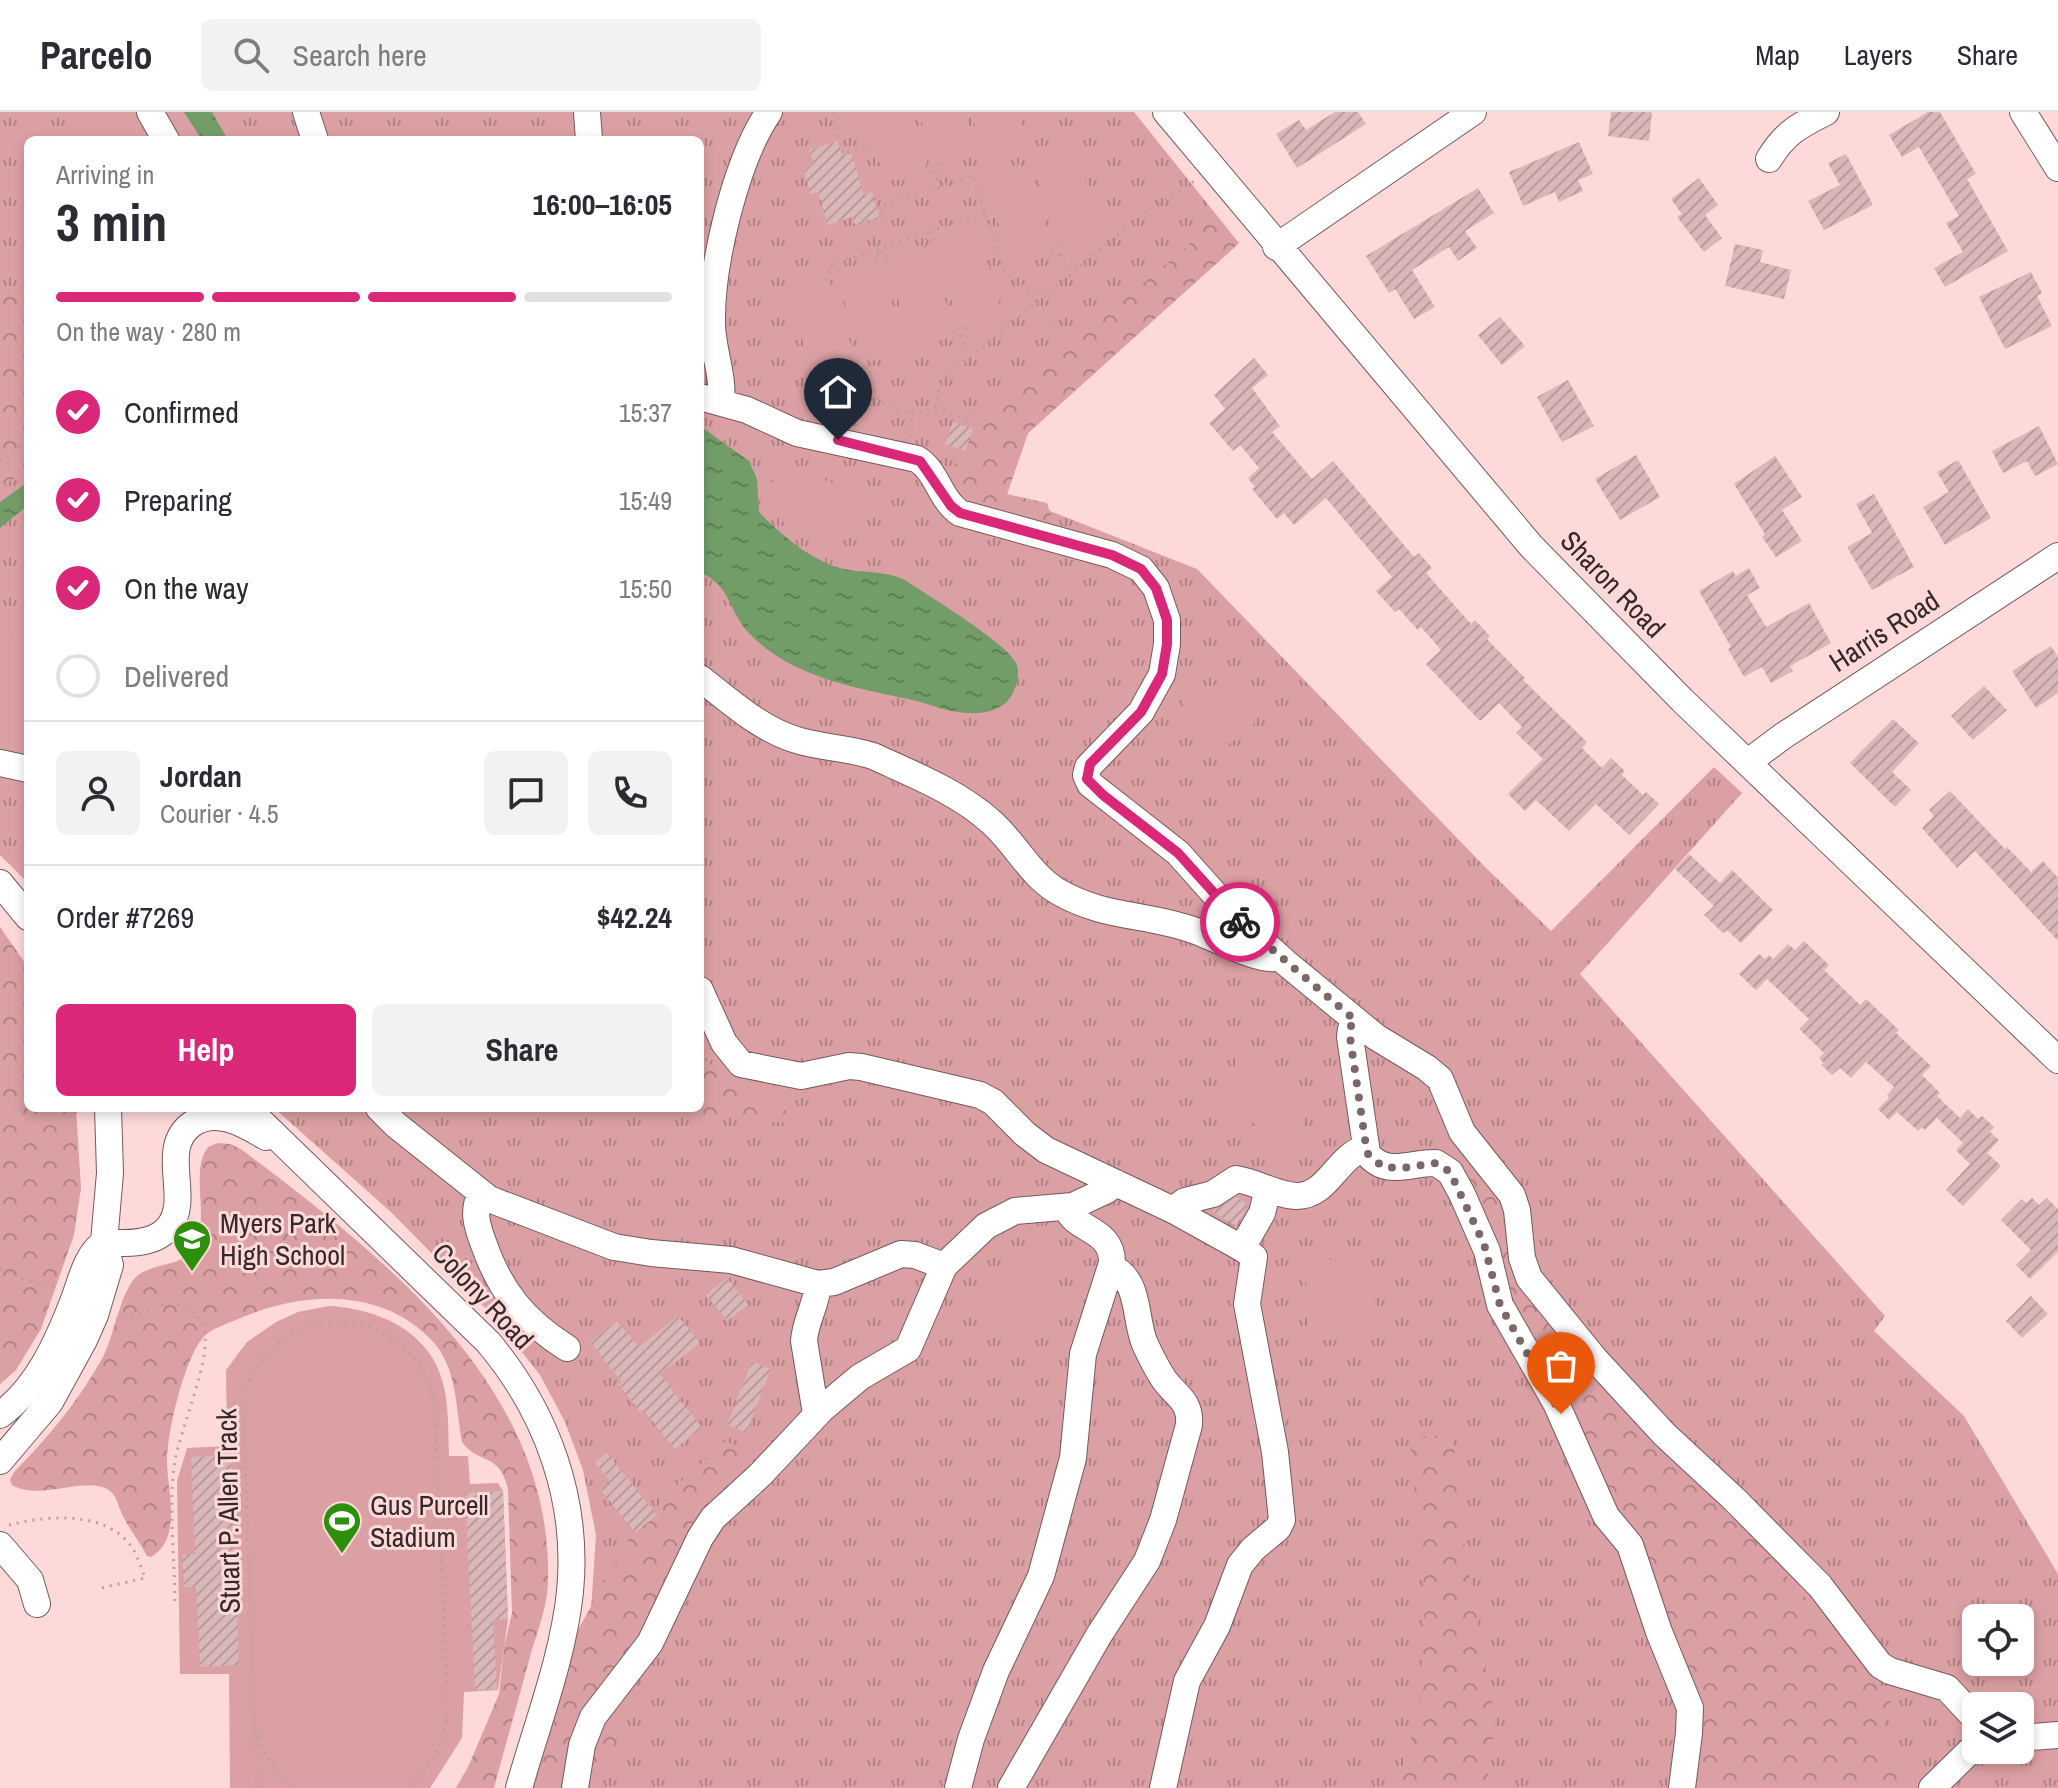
<!DOCTYPE html>
<meta charset="utf-8">
<style>
body{margin:0;font-family:"Archivo Narrow",sans-serif;background:#f2f2f3;color:#2b2b33;height:100vh;display:flex;flex-direction:column;font-size:30px;white-space:nowrap}
*{box-sizing:border-box;margin:0}
p{font-size:26px;color:#7c7c81}
.icon{flex:none;width:44px;height:44px;fill:none;stroke:currentColor;stroke-width:2;stroke-linecap:round;stroke-linejoin:round}
.map{position:relative;flex:1;overflow:hidden}
.panel{position:absolute;left:24px;top:24px;width:680px;height:976px;display:flex;flex-direction:column;background:#fff;border-radius:12px;box-shadow:0 4px 12px #0003}
.panel>*{flex:none}
.fabs{position:absolute;left:1962px;top:1492px;display:grid;gap:16px}
.fabs a{display:grid;place-items:center;width:72px;height:72px;border-radius:12px;background:#fff;box-shadow:0 4px 12px #0003;font-size:40px}
.pin{position:absolute;display:grid;place-items:center;width:68px;height:68px;color:#fff;margin:-82px -34px;border-radius:50% 50% 50% 0;rotate:-45deg;box-shadow:0 0 8px #0007}
.pin .icon{rotate:45deg}
.courier{position:absolute;display:grid;place-items:center;width:80px;height:80px;margin:-40px;border:6px solid #db2777;border-radius:50%;background:#fff;color:#222;box-shadow:0 2px 10px #0007}
.headline em{font-style:normal;font-weight:700}
.headline div{display:flex;flex-direction:column-reverse}
.headline{display:flex;align-items:center;justify-content:space-between;height:136px;padding:0 32px}
h1{font-size:52px;font-weight:700;line-height:60px}
.bar{display:grid;grid-template-columns:repeat(4,1fr);gap:12px 8px;align-content:center;height:96px;padding:0 32px}
.bar i{height:10px;border-radius:6px;background:#e1e1e2}
.bar .active{background:#db2777}
.bar p{grid-column:span 4}
.line{display:flex;align-items:center;gap:20px;padding:0 32px;border-top:2px solid #e1e1e2}
.line div{flex:1}
.round{display:grid;place-items:center;flex:none;width:84px;height:84px;border-radius:12px;background:#f2f2f3}
ol{padding:0 32px;list-style:none}
li{display:flex;align-items:center;gap:24px;height:88px}
li p{margin-inline-start:auto}
li .icon{padding:8px;border-radius:50%;background:#db2777;color:#fff;stroke-width:4}
li:last-child{color:#7c7c81}
li i{width:44px;height:44px;border:4px solid #e1e1e2;border-radius:50%}
.cta{display:flex;gap:16px;margin-top:auto;padding:16px 32px}
.cta a{flex:1;height:92px;border-radius:12px;background:#db2777;color:#fff;font-size:32px;font-weight:700;line-height:92px;text-align:center}
.cta a+a{background:#f2f2f3;color:#2b2b33}
header{display:flex;align-items:center;gap:48px;box-sizing:border-box;height:112px;padding:0 40px;background:#fff;border-bottom:2px solid #e1e1e2}
header strong{font-size:38px}
nav{display:flex;gap:44px;margin-inline-start:auto;font-size:28px}
.search{width:560px;height:72px;background:#f2f2f3;display:flex;align-items:center;gap:20px;box-sizing:border-box;padding:0 28px;border-radius:12px;color:#7c7c81;font-size:30px}
.map>svg:first-child{display:block}
.grass{fill:url(#grass-tufts);fill-rule:evenodd}
.forest{fill:url(#forest-crowns)}
.garden{fill:#dba0a3}
.water{fill:url(#water-ripples)}
.building{fill:url(#building-hatch)}
.lines{fill:none;stroke-linecap:round;stroke-linejoin:round}
.minor-casing{stroke:#77595a;stroke-width:28}
.path{stroke:#bc9fa0;stroke-width:3;stroke-dasharray:2 6;stroke-linecap:butt}
.minor{stroke:#fff;stroke-width:26}
.done{stroke:#7c6767;stroke-width:8;stroke-dasharray:0 14.4}
.route{stroke:#db2777;stroke-width:10}
.labels{text-anchor:middle;dominant-baseline:central;stroke-width:6;stroke-linejoin:round;paint-order:stroke}
.street-label{font-size:28px;fill:#362929;stroke:#fed9da}
.poi-label{font-size:28px;fill:#362929;stroke:#fed9da;text-anchor:start}
</style>
<header>
<strong>Parcelo</strong>
<div class="search"><svg class="icon" aria-label="search" viewBox="0 0 24 24"><circle cx="10" cy="10" r="6"/><path d="M15 15l6 6"/></svg>Search here</div>
<nav><a>Map</a><a>Layers</a><a>Share</a></nav>
</header>
<div class="map">
<svg width="2058" height="1676" viewBox="0 0 2058 1676">
<defs>
<pattern id="grass-tufts" width="24" height="20" patternUnits="userSpaceOnUse" patternTransform="scale(2)"><rect width="24" height="20" fill="#dba0a3"/><path d="M3 7l-1-3M5 7V3M7 7l1-3M15 17l-1-3M17 17v-4M19 17l1-3" fill="none" stroke="#b28285"/></pattern>
<pattern id="forest-crowns" width="20" height="18" patternUnits="userSpaceOnUse" patternTransform="scale(2)"><rect width="20" height="18" fill="#dba0a3"/><path d="M2 6a3 3 0 1 1 6 0M12 15a3 3 0 1 1 6 0" fill="none" stroke="#b28285"/></pattern>
<pattern id="water-ripples" width="26" height="14" patternUnits="userSpaceOnUse" patternTransform="scale(2)"><rect width="26" height="14" fill="#729d68"/><path d="M2 4q2-2 4 0t4 0M15 11q2-2 4 0t4 0" fill="none" stroke="#5e8056"/></pattern>
<pattern id="building-hatch" width="6" height="6" patternUnits="userSpaceOnUse" patternTransform="scale(2)"><rect width="6" height="6" fill="#d9b6b7"/><path d="M-1 1l2-2M0 6l6-6M5 7l2-2" fill="none" stroke="#bb9c9d"/></pattern>
</defs>
<rect width="100%" height="100%" fill="#fed9da"/>
<!-- grass -->
<path class="grass" d="M0,0h1134l105,131 -211,190 -21,61 190,75 289,299 65,63 163,-164 28,26 -162,181 305,342 -11,15 90,85 94,158v214h-1516l48,-163 6,-90 -13,-65 -18,-48 -25,-47 -45,-57 -103,-105 -118,-105h426v-968h-672v743l-28,-28zM1976,1506h44v44h-44zM1976,1594h44v44h-44z"/>
<!-- forest -->
<path class="forest" d="M1213,106l23,28 -208,187 -21,61 40,9 9,28 -101,-32 -15,-20 21,-20 15,-32 216,-185 3,-8z
M4,179l18,8 6,6v164l-28,19v-192z
M0,815l28,40v141h48l5,80 -7,47 -33,94 -25,41 -16,14z
M700,945l108,68 -97,-9 -28,-8h17z
M218,1031l12,1 11,5c141,107 313,237 307,434 -1,24 -10,47 -17,70 -12,45 -25,90 -37,135h-38l13,-23 30,-71 5,-47 8,-34 -4,-124c-9,-38 -30,-24 -46,-47 -6,-32 -5,-72 -27,-98 -51,-58 -133,-53 -197,-25 -11,5 -29,10 -36,20 -18,22 -35,93 -35,122 0,29 16,78 -16,96l-4,-1c-9,-17 -21,-31 -28,-49 -2,-7 -4,-12 -9,-16 -23,-17 -68,11 -98,-6l-2,-5 4,-8c35,-35 65,-72 89,-115 11,-21 17,-63 32,-79 15,-16 47,-10 59,-30 17,-29 -5,-76 14,-101z
M1475,1047l24,28 16,63 206,252 154,174 16,26 -9,27 1,20 36,21 -7,16 -225,2 8,-68 -90,-218 -91,-181 -55,-148z
M1453,1323l9,96 33,191 -9,66h-89l23,-82 5,-109 -16,-160z
M726,1329l32,14 -35,41 -72,125 -42,59 15,26 -14,54 -8,13 -5,15h-66l44,-153 56,-100 45,-49z"/>
<!-- garden -->
<path class="garden" d="M79,0h38l9,28h-52z
M863,0h47l17,50 -4,10 -29,9 -10,-5z
M918,0h47l11,35 -4,9 -29,9 -9,-5z
M971,0h47l6,18 -4,10 -29,9 -10,-5z
M1067,37l9,5 25,76 -4,10 -29,9 -10,-5 -25,-77 5,-9z
M1019,52l8,6 26,76 -4,10 -29,9 -10,-6 -25,-76 5,-9z
M969,117l8,6 25,76 -4,10 -28,9 -10,-5 -25,-77 5,-9z
M921,133l8,6 25,76 -3,10 -30,9 -9,-5 -26,-77 6,-9z
M872,149l8,5 25,76 -4,10 -29,9 -9,-5 -26,-77 6,-9z
M822,165l8,6 26,76 -4,10 -29,9 -10,-5 -25,-77 5,-9z
M792,361c15,0 24,4 38,9 8,3 23,5 30,12 18,19 -16,48 -31,56l-11,-4 -45,-32c-16,-21 -4,-37 19,-41z
M19,524l9,3v79l-11,14 -17,5v-96z
M1214,573c19,10 51,22 36,47l-36,19 -7,-5 -25,-32 3,-20z
M1252,940c21,4 55,45 53,67 0,9 -9,27 -15,34 -16,-4 -27,-24 -41,-33 -9,-7 -20,-9 -27,-19 1,-16 13,-35 22,-48z
M848,1045l38,16 27,7c2,10 -2,15 -9,22 -20,20 -43,19 -68,11l-4,-14z
M1012,1138l40,9 6,5 -15,61 -5,5 -39,-5 -20,-6z
M1325,1146c33,5 59,44 51,77l-5,3 -46,2 -14,-2c-6,-14 1,-26 -1,-40 -2,-12 -8,-21 -9,-33l4,-4z
M329,1194c51,3 103,26 115,81 5,22 4,46 5,69h19l2,28 28,-1 5,8 5,128 -10,71 -34,2 -2,46 -32,50h-200l-1,-114h-49l-3,-193 10,-33 40,-2 -1,-76 21,-28 29,-20 22,-10z"/>
<!-- water -->
<path class="water" d="M184,0h28l16,28h-26z
M700,314l49,35 8,18 2,33c23,24 57,53 90,58 22,3 35,1 56,10 22,15 102,63 111,83 5,11 0,26 -6,35 -9,13 -28,16 -43,15 -21,-1 -39,-10 -59,-14 -56,-12 -119,-23 -160,-67 -19,-20 -19,-50 -48,-59z
M28,370v23l-28,23v-26z"/>
<!-- building -->
<path class="building" d="M1335,0h23l8,12 -69,44 -21,-34 23,-14 7,10z
M1611,0h41l-3,29 -41,-5z
M1928,0h12l36,62 -9,5 41,72 -63,36 -11,-19 29,-16 -17,-29 13,-7 -40,-69 -17,10 -13,-22z
M838,29l5,15 8,-3 13,42 8,-3 7,25 -24,8 -3,-8 -24,8 -10,-33 -7,2 -8,-25 11,-4 -5,-15z
M1579,30l14,32 -15,6 5,11 -24,11 -4,-10 -32,14 -14,-34z
M1846,42l27,51 -49,25 -16,-29 32,-16 -12,-22z
M1699,66l19,27 -13,10 17,23 -18,14 -27,-35 5,-3 -11,-15z
M1478,76l16,25 -29,18 12,17 -19,13 -9,-14 -37,23 23,37 -21,12 -19,-30 -6,4 -23,-37z
M1735,132l28,6 -3,12 31,8 -7,29 -59,-13z
M2031,160l11,21 -5,3 15,30 -47,23 -26,-52z
M1500,205l25,29 -23,19 -24,-30z
M1254,246l14,17 -16,13 28,38 -8,6 40,47 21,-18 81,96 5,-4 13,15 -6,5 45,51 4,-4 15,16 -3,3 38,39 -2,2 64,62 -5,6 20,20 9,-10 14,13 -3,4 21,20 3,-3 13,12 -30,31 -33,-31 -27,27 -33,-31 -11,11 -17,-17 35,-35 -27,-26 6,-6 -23,-24 -19,18 -54,-57 15,-14 -20,-23 -3,3 -19,-21 -4,3 -19,-21 16,-14 -66,-79 -32,27 -10,-12 -7,6 -25,-30 3,-2 -7,-9 11,-10 -19,-23 -7,6 -24,-28 16,-14 -11,-14z
M1568,268l26,46 -32,16 -25,-45z
M953,310l20,7 -8,22 -20,-7z
M2039,314l19,38 -23,12 -8,-15 -24,12 -11,-22z
M1636,343l24,42 -40,23 -25,-41z
M1775,344l27,41 -20,13 20,31 -26,16 -14,-20 3,-3 -31,-50z
M1958,348l33,58 -46,27 -22,-38 26,-15 -12,-20z
M1874,382l40,73 -42,23 -25,-43 25,-14 -16,-29z
M1749,456l11,20 -13,7 19,32 43,-24 22,40 -41,23 3,5 -22,12 -9,-16 -18,10 -16,-28 3,-2 -32,-56 34,-20 3,5z
M2051,534l7,11v36l-22,15 -24,-37z
M1984,574l23,24 -34,30 -22,-24z
M1893,607l26,24 -27,29 19,18 -16,17 -45,-44z
M1950,679l55,58 2,-2 24,25 12,-11 15,17v63l-83,-90 -18,17 -35,-40 12,-12 -5,-6z
M1689,742l31,29 12,-13 41,40 -32,33 -14,-13 -4,3 -19,-18 10,-9 -39,-37z
M1804,829l25,24 -5,5 36,35 6,-6 33,31 -3,3 35,33 -9,9 18,18 -3,3 23,22 8,-9 10,10 4,-3 12,11 -4,5 9,8 -12,13 14,13 -38,40 -17,-16 24,-26 -14,-14 7,-7 -26,-25 -12,12 -3,-3 -4,4 -21,-19 -8,8 -11,-11 11,-11 -2,-3 7,-8 -28,-25 -15,16 -11,-10 -8,7 -11,-10 3,-2 -5,-5 5,-5 -25,-24 10,-10 -42,-40 -11,11 -17,-16 20,-20 6,5 4,-4 4,4 15,-15 7,6z
M1237,1085l11,8 -12,21 -24,-15z
M2032,1086l7,7 8,-7 11,11v43l-28,27 -14,-14 15,-15 -30,-30 21,-21 4,4z
M727,1166l21,27 -21,16 -21,-26z
M2031,1184l17,18 -26,24 -16,-17z
M678,1204l22,27 -40,31 42,54 -27,21 -32,-39 -3,2 -21,-27 3,-3 -32,-40 27,-21 22,26z
M752,1249l19,8 -25,64 -19,-8z
M607,1341l50,62 -22,18 -35,-44 10,-8 -15,-19z
M231,1343l8,210 -39,2 -4,-80h-12l-2,-32 13,-1 -4,-97z
M503,1379l5,128 -15,1 4,69 -22,1 -10,-197z"/>
<g class="lines">
<defs>
<path id="minor" d="M150,0l16,28
M306,0l9,28
M587,0l2,28
M1166,0l365,434 151,154 376,360
M2023,0l35,56
M1769,47c16,-26 29,-33 57,-47
M1276,135l197,-135
M700,285l47,13 50,23 120,26c20,12 23,41 43,54l152,42 29,14 15,19 11,32v24l-5,30 -21,38 -53,55 -2,8 4,9 88,69 58,65 50,45 90,74 51,31 13,11 22,53 50,63 5,15 5,48 7,20 65,80 70,76 70,65 86,87 60,79 10,6 57,17 29,31
M721,290c3,-27 -9,-53 -9,-79 -1,-59 24,-163 57,-211
M700,566c30,23 62,53 100,63 24,7 49,7 73,15 39,18 85,36 117,65 25,21 38,52 67,70 48,28 90,22 139,40 20,7 61,30 80,27
M1748,650l35,-26 275,-180
M0,651l28,6
M0,771l28,34
M700,878l24,53 17,21 60,12 48,-10 12,1 119,28 13,7 32,32 21,16 127,60 72,40 9,7 -7,47 28,148 7,68 -4,8 -25,21 -13,16 -23,61 -30,55 -24,107
M1355,908l-4,9 -1,8 17,116c19,25 44,9 69,10l14,9 12,22 25,57 13,54 56,98 50,113 24,29 29,87 31,76 -1,25 -7,55
M108,996l2,65 -6,69c20,2 50,3 64,-14 25,-29 -11,-79 24,-104 24,-17 52,0 74,13
M247,996l241,234c59,70 91,158 82,250 -7,66 -33,132 -51,196
M379,996l17,17 93,74 125,48 37,6 80,7 87,24 16,-2 67,-28 14,1 29,11
M481,1082c-9,16 -4,32 2,48 17,49 40,78 84,106
M1173,1098l12,-9 28,-7 23,-15c21,3 39,16 60,17 32,1 41,-41 70,-48
M1242,1136l20,-35 6,-24
M816,1302l-12,-73c1,-20 13,-37 14,-57
M0,1303c37,-27 57,-72 73,-113 9,-23 12,-45 31,-60l6,23 -15,50 -11,25 -34,62 -50,59
M0,1433l30,35 7,24
M2020,1626l38,-3
M575,1676l7,-43 11,-28 57,-74 50,-105 13,-20 47,-43 62,-66 38,-32 48,-28 36,-83 42,-40 29,-15 58,-5 34,-16 9,-7
M958,1676l13,-49 25,-68 45,-95 32,-118 10,-104 29,-91c1,-35 -38,-32 -45,-55
M1011,1676l88,-153 48,-74 16,-41 26,-95c2,-25 -14,-29 -26,-47 -7,-11 -13,-23 -18,-34 -11,-25 -4,-64 -34,-77
M1932,1676l44,-43"/>
</defs>
<!-- minor casing -->
<use href="#minor" class="minor-casing"/>
<!-- path -->
<path class="path" d="M833,0v11l10,31 30,-10
M939,51l-3,12 4,12
M925,55l11,8
M1145,101l51,-33
M869,109l10,28 10,10
M859,112l25,-8 -3,-10 92,-30 33,99 21,13 12,13
M989,114l9,-3
M927,121l10,10
M925,136l2,-15
M1051,138l10,6 12,17
M1061,144l2,-9
M876,151l3,-14
M831,153l154,-52
M831,153l9,9
M989,157l13,-4
M826,168l5,-15
M1037,190l21,25
M965,215l-3,9 8,22
M953,219l9,5
M868,247c-3,10 -1,16 3,26 7,21 21,23 41,28
M854,252l11,4
M936,296c2,-27 12,-37 34,-50l158,-132
M911,325l1,-24 24,-5 30,11 4,-12
M0,349l28,-21
M0,1156c17,10 37,19 57,18
M116,1208c23,-1 47,-24 69,-13 12,6 19,16 20,29 3,29 -23,90 -30,124 -7,42 0,102 0,146
M9,1413c36,-9 87,-14 116,14 11,10 15,26 20,39l-49,11
M468,1513l1,8
M256,1617c7,25 18,43 38,59
M257,1676l-14,-384c3,-12 6,-24 12,-35 35,-58 117,-63 160,-11 9,11 14,25 19,39l14,309c-3,35 -14,59 -40,82"/>
<!-- minor -->
<use href="#minor" class="minor"/>
</g>
<g class="lines">
<!-- done -->
<path class="done" d="M1240,810l115,98 -4,6 -1,11 17,116 16,14 20,1 33,-5 14,9 34,72 16,61 61,109"/>
<!-- route -->
<path class="route" d="M838,328l82,21 31,45 9,7 152,42 29,14 15,19 11,32v24l-5,30 -21,38 -51,52 -3,15 16,16 75,58 62,69"/>
</g>
<!-- icons -->
<defs>
<symbol id="school-pin" viewBox="-11 -11 22 30"><path d="M0 17L-7.5 6A9.5 9.5 0 1 1 7.5 6Z" fill="#2d900c" stroke="#fed9da"/><path d="M0-5L7-2L0 1L-7-2ZM-4 1L0 2.5L4 1V4Q0 6-4 4Z" fill="#fff"/></symbol>
<symbol id="stadium-pin" viewBox="-11 -11 22 30"><path d="M0 17L-7.5 6A9.5 9.5 0 1 1 7.5 6Z" fill="#2d900c" stroke="#fed9da"/><path d="M0-5a6.5 5 0 1 0 0 10a6.5 5 0 1 0 0-10ZM-3.5-1.8h7v3.6h-7Z" fill="#fff"/></symbol>
</defs>
<g fill-rule="evenodd">
<use href="#school-pin" x="170" y="1105" width="44" height="60"/>
<use href="#stadium-pin" x="320" y="1387" width="44" height="60"/>
</g>
<g class="labels">
<!-- street labels -->
<g class="street-label">
<text transform="translate(1613 472) rotate(46)">Sharon Road</text>
<text transform="translate(1884 519) rotate(-33)">Harris Road</text>
<text transform="translate(483 1184) rotate(47)">Colony Road</text>
<text transform="translate(228 1399) rotate(-91)">Stuart P. Allen Track</text>
</g>
<!-- poi labels -->
<g class="poi-label">
<text x="220" y="1111">Myers Park<tspan x="220" dy="32">High School</tspan></text>
<text x="370" y="1393">Gus Purcell<tspan x="370" dy="32">Stadium</tspan></text>
</g>
</g>
</svg>
<div class="fabs">
<a><svg class="icon" aria-label="locate" viewBox="0 0 24 24"><circle cx="12" cy="12" r="6"/><path d="M12 2v4M12 18v4M2 12h4M18 12h4"/></svg></a>
<a><svg class="icon" aria-label="layers" viewBox="0 0 24 24"><path d="M12 4l9 5-9 5-9-5zM3 14l9 5 9-5"/></svg></a>
</div>
<div class="pin" style="left:1561px;top:1302px;background:#ea580c"><svg class="icon" aria-label="bag" viewBox="0 0 24 24"><path d="M5 8h14l-1 12H6zM9 8a3 3 0 0 1 6 0"/></svg></div>
<div class="pin" style="left:838px;top:328px;background:#1f2937"><svg class="icon" aria-label="home" viewBox="0 0 24 24"><path d="M3 11l9-7 9 7M6 9v11h12V9"/></svg></div>
<div class="courier" style="left:1240px;top:810px"><svg class="icon" aria-label="bike" viewBox="0 0 24 24"><circle cx="6" cy="16" r="4"/><circle cx="18" cy="16" r="4"/><path d="M6 16l4-8h5l3 8M10 8l3 8H6M13 5h3"/></svg></div>
<section class="panel">
<div class="headline"><div><h1>3 min</h1><p>Arriving in</p></div><em>16:00–16:05</em></div>
<div class="bar"><i class="active"></i><i class="active"></i><i class="active"></i><i></i><p>On the way · 280 m</p></div>
<ol>
<li><svg class="icon" aria-label="check" viewBox="0 0 24 24"><path d="M5 12l5 5 9-10"/></svg>Confirmed<p>15:37</p></li>
<li><svg class="icon" aria-label="check" viewBox="0 0 24 24"><path d="M5 12l5 5 9-10"/></svg>Preparing<p>15:49</p></li>
<li><svg class="icon" aria-label="check" viewBox="0 0 24 24"><path d="M5 12l5 5 9-10"/></svg>On the way<p>15:50</p></li>
<li><i></i>Delivered</li>
</ol>
<div class="line" style="height:144px"><a class="round"><svg class="icon" aria-label="person" viewBox="0 0 24 24"><circle cx="12" cy="8" r="4"/><path d="M4 21q1-7 8-7t8 7"/></svg></a><div><b>Jordan</b><p>Courier · 4.5</p></div><a class="round"><svg class="icon" aria-label="chat" viewBox="0 0 24 24"><path d="M4 5h16v11H9l-5 4z"/></svg></a><a class="round"><svg class="icon" aria-label="phone" viewBox="0 0 24 24"><path d="M5 4h4l2 5-3 2q2 4 5 5l2-3 5 2v4C11 20 4 13 5 4z"/></svg></a></div>
<div class="line" style="height:104px"><div>Order #7269</div><b>$42.24</b></div>
<div class="cta"><a>Help</a><a>Share</a></div>
</section>
</div>
